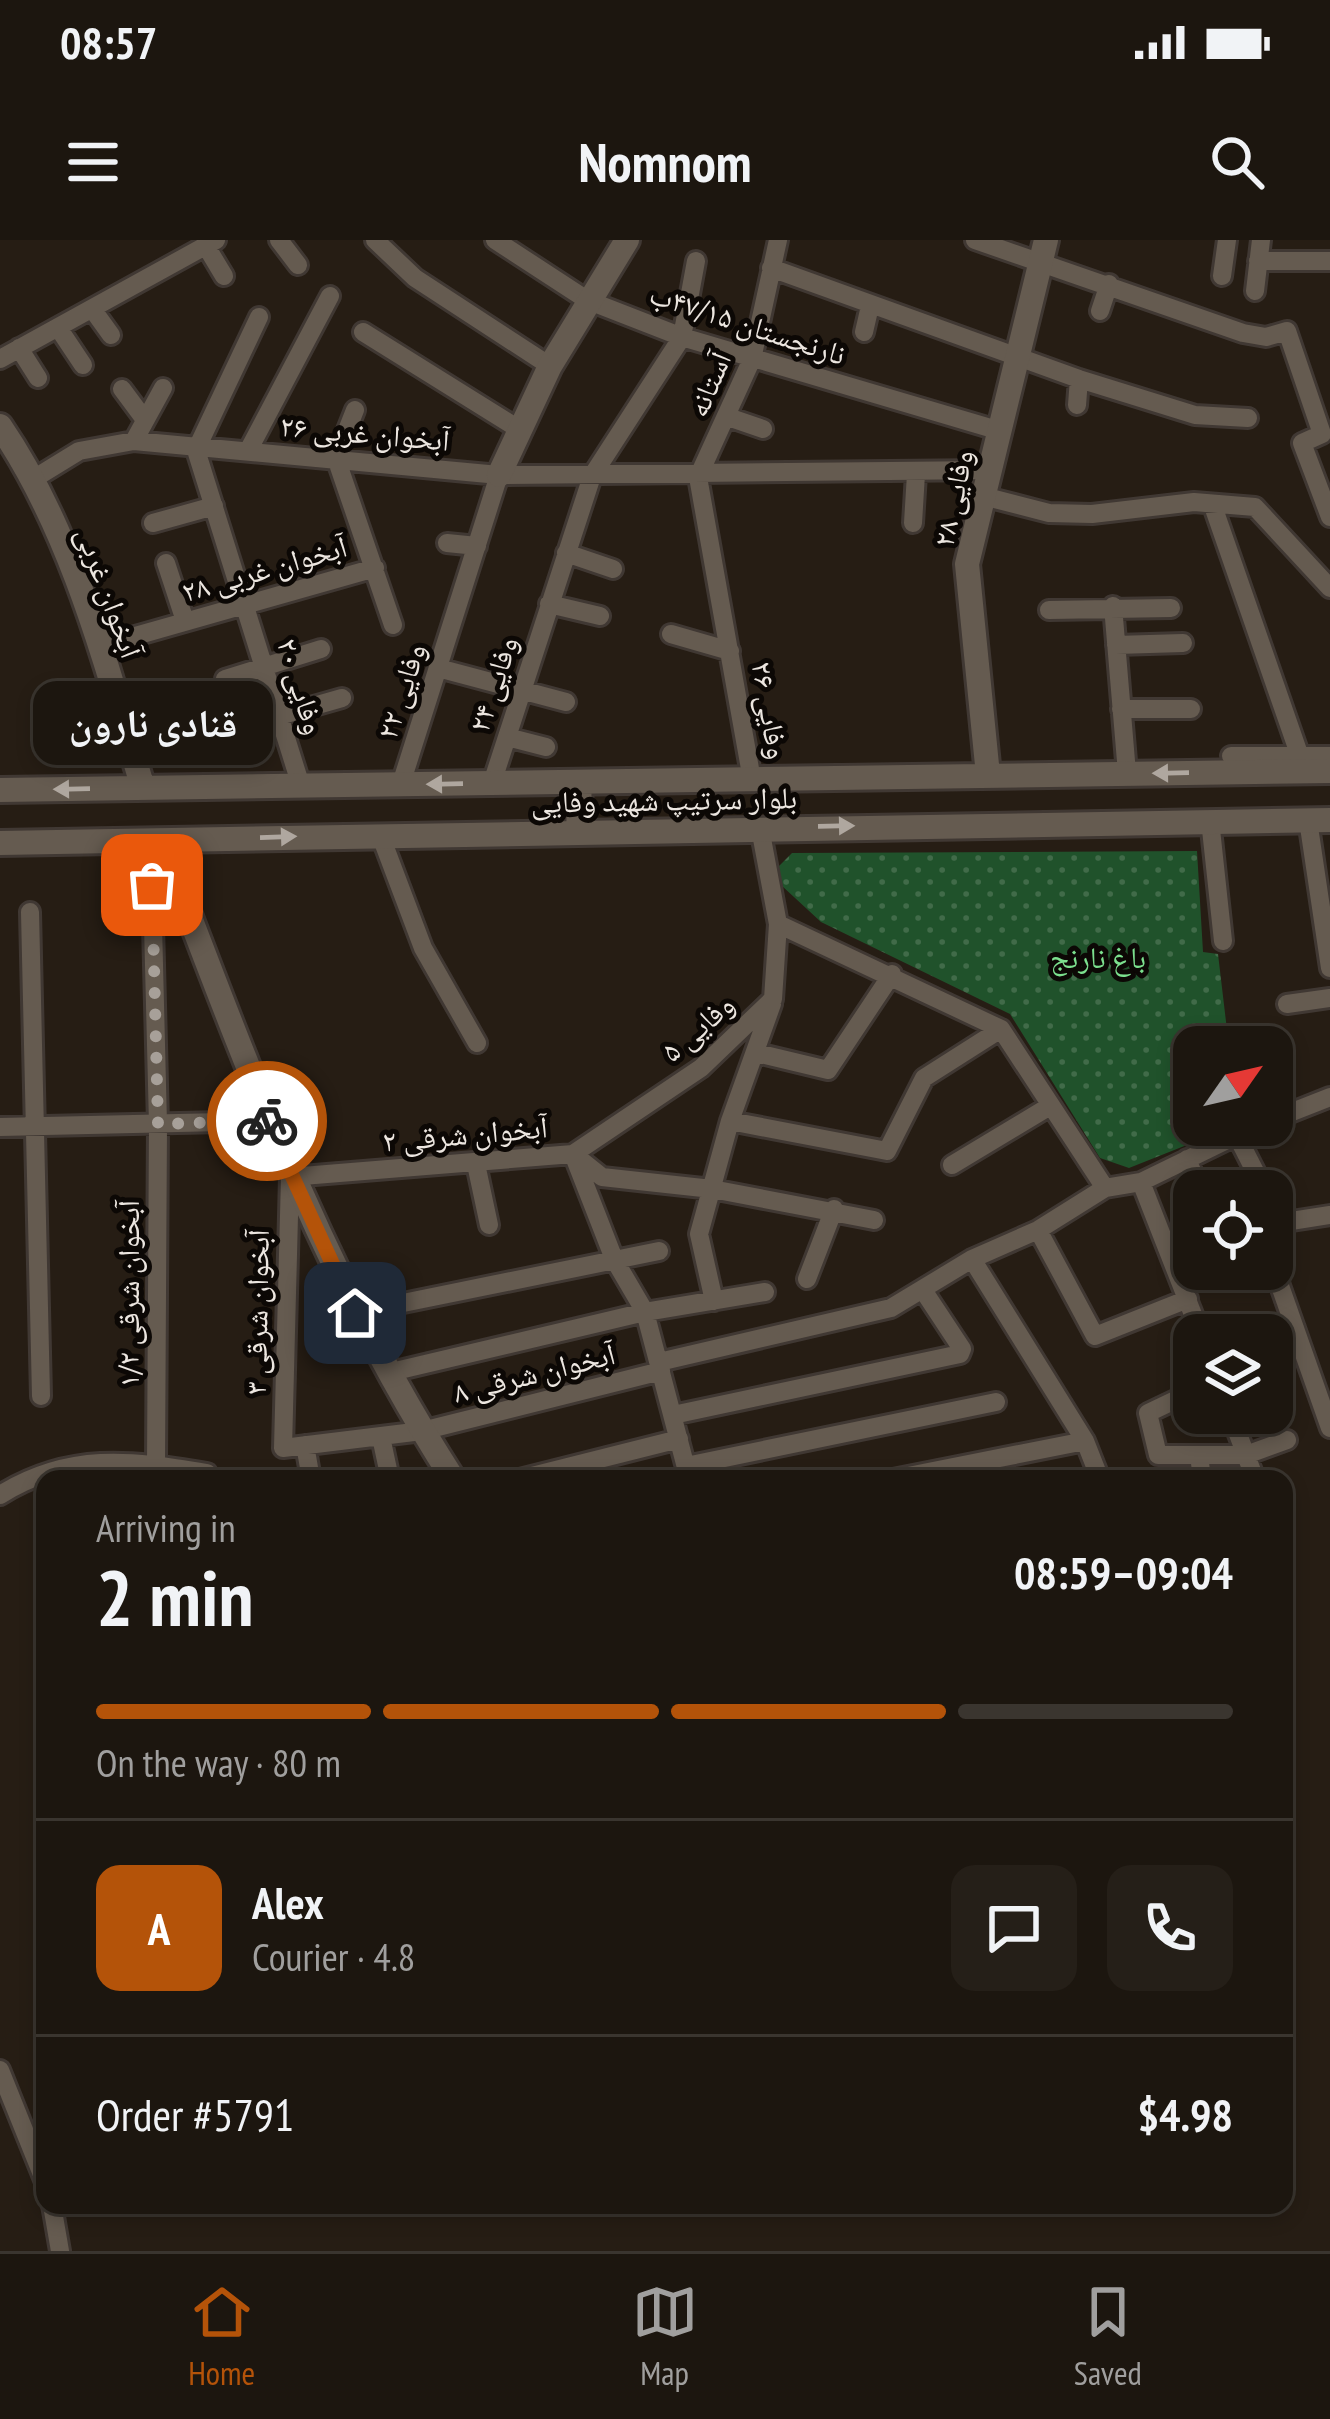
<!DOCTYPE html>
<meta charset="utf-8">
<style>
body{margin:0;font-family:"PT Sans Narrow","Noto Naskh Arabic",sans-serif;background:#251f18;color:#f1f3f6;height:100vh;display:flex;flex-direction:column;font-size:45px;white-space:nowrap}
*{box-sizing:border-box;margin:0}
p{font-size:39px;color:#a09f9e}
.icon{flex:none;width:66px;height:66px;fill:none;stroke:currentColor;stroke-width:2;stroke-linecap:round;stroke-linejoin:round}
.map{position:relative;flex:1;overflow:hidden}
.details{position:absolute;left:36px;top:1230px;width:1257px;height:744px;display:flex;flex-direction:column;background:#1c160f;border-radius:24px;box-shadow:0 6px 18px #0003,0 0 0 3px #3a352f}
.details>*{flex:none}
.needle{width:78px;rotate:56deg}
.fabs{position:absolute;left:1173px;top:786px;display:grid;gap:24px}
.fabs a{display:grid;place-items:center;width:120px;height:120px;border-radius:24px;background:#1c160f;box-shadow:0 6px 18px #0003,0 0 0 3px #3a352f;font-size:60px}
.pin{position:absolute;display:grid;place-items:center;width:102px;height:102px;color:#fff;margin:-51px;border-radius:24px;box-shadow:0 6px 18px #0006}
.courier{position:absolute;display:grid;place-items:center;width:120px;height:120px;margin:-60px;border:9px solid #b45309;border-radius:50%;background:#fff;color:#222;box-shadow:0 3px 15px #0007}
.bubble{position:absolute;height:84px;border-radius:24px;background:#1c160f;box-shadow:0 6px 18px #0003,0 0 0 3px #3a352f;font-size:39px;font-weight:800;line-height:84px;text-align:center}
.head em{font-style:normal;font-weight:800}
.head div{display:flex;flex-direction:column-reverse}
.head{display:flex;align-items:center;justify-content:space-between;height:204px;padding:0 60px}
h1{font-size:78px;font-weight:800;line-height:90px}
.bar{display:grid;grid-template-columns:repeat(4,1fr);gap:18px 12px;align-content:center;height:144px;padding:0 60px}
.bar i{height:15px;border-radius:9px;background:#3a352f}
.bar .on{background:#b45309}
.bar p{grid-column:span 4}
.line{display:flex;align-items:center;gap:30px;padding:0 60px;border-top:3px solid #3a352f}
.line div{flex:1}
.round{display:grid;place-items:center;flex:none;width:126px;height:126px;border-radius:24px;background:#251f18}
.status{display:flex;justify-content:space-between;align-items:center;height:84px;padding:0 60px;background:#1c160f;direction:ltr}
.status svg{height:33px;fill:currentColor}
header{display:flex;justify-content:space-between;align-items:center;height:156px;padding:0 60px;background:#1c160f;font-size:54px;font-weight:800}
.menu{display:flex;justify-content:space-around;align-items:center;height:168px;border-top:3px solid #3a352f;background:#1c160f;font-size:33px;color:#a09f9e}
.menu a{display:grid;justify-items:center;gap:6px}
.menu .on{color:#b45309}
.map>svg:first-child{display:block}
.grass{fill:url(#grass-dots)}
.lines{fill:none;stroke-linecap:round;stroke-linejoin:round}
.street-casing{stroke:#403833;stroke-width:24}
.secondary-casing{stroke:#403833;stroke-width:30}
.street{stroke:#655b50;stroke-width:18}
.secondary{stroke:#655b50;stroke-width:24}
.oneway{fill:#afa79f}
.done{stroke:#a7a099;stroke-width:12;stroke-dasharray:0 21.6}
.route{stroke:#b45309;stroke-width:15}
.labels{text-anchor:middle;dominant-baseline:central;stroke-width:10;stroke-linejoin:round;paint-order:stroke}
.street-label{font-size:30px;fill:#ece6e0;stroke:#0c0805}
.park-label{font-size:30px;fill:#7ce08e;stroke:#0c0805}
</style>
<div class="status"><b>08:57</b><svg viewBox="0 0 49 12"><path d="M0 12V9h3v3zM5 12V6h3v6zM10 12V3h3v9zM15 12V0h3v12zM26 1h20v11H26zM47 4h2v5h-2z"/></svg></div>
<header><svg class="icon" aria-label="menu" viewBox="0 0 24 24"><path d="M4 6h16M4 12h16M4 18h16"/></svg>Nomnom<svg class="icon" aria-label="search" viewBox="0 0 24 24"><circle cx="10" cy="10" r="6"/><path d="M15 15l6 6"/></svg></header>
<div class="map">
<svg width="1330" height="2011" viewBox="0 0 1330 2011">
<defs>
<pattern id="grass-dots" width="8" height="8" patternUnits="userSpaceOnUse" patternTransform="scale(3)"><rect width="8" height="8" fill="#20522b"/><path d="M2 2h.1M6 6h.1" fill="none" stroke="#416b49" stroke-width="1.8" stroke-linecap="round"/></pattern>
</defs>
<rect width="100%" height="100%" fill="#261d14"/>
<!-- grass -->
<path class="grass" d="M1197,611l6,101 15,2 11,93h-35v78h43l-108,43 -29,-10 -90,-144 -189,-92 -40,-37 -2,-19 13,-13z"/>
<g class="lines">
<defs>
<path id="street" d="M279,0l19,25
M375,0l40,38 135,88
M495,0l92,60 95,37 315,93
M975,0l268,93 23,4 21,-6 35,103 -20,9 28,74
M206,6l18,30
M1258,21h72
M771,28l308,111 116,36 53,3
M1222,36l5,-36
M1255,51l6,-51
M93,70l18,25
M1100,71l9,-27
M259,77l-63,133 105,336
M59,89l24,36
M363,92l154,96
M864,92l6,-26
M19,108l19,30
M0,119l216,-119
M122,149l23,31
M1077,165l2,-26
M355,170l-19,48 57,167
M728,177l35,12
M134,201l29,-53
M248,211l82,-155
M698,237l54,303
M698,237l54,-118 26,-119
M35,238l44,-27 55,-10 365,34 491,-5
M983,256l66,17 43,1 102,-12 61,5 75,81
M1213,266l92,265
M153,283l61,-17
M913,283l3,-49
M447,303l30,3
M566,313l47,16
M166,323l19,58
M549,364l51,12
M1113,366l14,167
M1049,370l122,-2
M671,394l59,17
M1116,405l67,-2
M100,406l275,-78
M438,428l128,34
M225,439l96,-30
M1121,469h70
M240,487l102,-29
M507,497l39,10
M1231,516h99
M492,543l100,-307 90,-139 14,-76
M401,544l98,-309
M1210,580l13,121
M1308,580l22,148
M380,594l43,114 54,95
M152,645l6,239 -2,340
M30,672l11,484
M778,684l223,105 104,159
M1287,764l43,-6
M757,813l71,17 64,-96
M1272,880l58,-23
M730,881l157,30 37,-73 77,-49
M0,887l268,-6
M1236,894l29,57
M573,914l41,105 31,53 44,167
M577,917l25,20 110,12 162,31
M1187,919l13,32
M476,924l13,61
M952,925l98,-59
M1141,942l60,153
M1272,984l58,-9
M1038,990l57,106 93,-37
M972,1019l113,182 15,38
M1272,1023l58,165
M807,1039l27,-70
M714,1061l-15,-67 31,-113 42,-117
M354,1073l305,-62
M1271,1095l24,-7
M659,1122l232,-54 81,-49 66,-29 67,-42 36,-6 117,-57
M661,1131l-239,60 -139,17 7,-271 283,-23 128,-86 72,-69 5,-75 -18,-96
M387,1133l258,-61 120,-20
M1194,1151l-46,22 10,42h88l41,-15
M1230,1173l25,66
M673,1175l287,-61 2,-5 -39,-59
M381,1197l9,42
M305,1205l6,34
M1199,1215l3,24
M686,1226l310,-64
M520,1239l159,-40
M893,1239l192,-38
M0,1255c69,-43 130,-35 207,-22l2,6
M0,1830l45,112
M52,1965l8,46"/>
<path id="secondary" d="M0,186c73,107 106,239 143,362
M499,235l51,-109 77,-126
M988,535l-21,-211 79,-324
M0,550l1330,-19
M578,591l2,-49
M161,601c85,223 162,436 292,638
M0,603l1330,-23"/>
</defs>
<!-- street casing -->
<use href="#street" class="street-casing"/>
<!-- secondary casing -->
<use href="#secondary" class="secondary-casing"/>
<!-- street -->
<use href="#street" class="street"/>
<!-- secondary -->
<use href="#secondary" class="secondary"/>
</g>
<!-- one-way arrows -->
<defs><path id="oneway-solid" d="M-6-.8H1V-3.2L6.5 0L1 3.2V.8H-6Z" transform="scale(3)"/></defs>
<g class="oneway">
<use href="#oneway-solid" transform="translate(1171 533) rotate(179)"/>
<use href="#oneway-solid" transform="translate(445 544) rotate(179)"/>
<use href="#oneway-solid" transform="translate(72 549) rotate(179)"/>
<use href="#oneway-solid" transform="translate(836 586) rotate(-1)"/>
<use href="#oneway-solid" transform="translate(278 597) rotate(-2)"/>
</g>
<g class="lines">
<!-- done -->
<path class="done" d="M152,645l6,239 109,-3"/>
<!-- route -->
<path class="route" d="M267,881l88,192"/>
</g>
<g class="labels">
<!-- street labels -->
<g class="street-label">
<text transform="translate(748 83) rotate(18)">نارنجستان ۴۷/۱۵ب</text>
<text transform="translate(708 144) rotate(-67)">آستانه</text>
<text transform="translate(365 192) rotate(5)">آبخوان غربی ۲۶</text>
<text transform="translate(952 258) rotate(-78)">وفایی ۲۸</text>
<text transform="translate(264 328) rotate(-16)">آبخوان غربی ۲۸</text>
<text transform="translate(110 352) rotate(70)">آبخوان غربی</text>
<text transform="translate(492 444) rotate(-72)">وفایی ۲۴</text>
<text transform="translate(302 446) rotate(73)">وفایی ۲۰</text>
<text transform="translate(400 451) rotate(-72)">وفایی ۲۲</text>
<text transform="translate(771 470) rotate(80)">وفایی ۲۶</text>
<text transform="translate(664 559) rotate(-1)">بلوار سرتیپ شهید وفایی</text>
<text transform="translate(697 787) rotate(-41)">وفایی ۵</text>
<text transform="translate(465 893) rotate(-5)">آبخوان شرقی ۲</text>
<text transform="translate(127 1054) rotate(-90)">آبخوان شرقی ۱/۲</text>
<text transform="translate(256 1072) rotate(-89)">آبخوان شرقی ۳</text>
<text transform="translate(534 1132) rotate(-14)">آبخوان شرقی ۸</text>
</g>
<!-- park labels -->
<g class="park-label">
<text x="1098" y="716">باغ نارنج</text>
</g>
</g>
</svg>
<div class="fabs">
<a><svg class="needle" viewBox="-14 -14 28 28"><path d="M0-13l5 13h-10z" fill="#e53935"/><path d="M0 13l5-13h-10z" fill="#a09f9e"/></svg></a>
<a><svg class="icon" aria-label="locate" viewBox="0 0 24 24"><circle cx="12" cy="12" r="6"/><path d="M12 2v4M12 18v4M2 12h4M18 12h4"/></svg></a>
<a><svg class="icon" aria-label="layers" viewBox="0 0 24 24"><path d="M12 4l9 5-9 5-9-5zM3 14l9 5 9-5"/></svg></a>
</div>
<div class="pin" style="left:152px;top:645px;background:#ea580c"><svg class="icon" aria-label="bag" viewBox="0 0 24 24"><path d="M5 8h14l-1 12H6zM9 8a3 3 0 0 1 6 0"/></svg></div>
<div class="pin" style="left:355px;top:1073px;background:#1f2937"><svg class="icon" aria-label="home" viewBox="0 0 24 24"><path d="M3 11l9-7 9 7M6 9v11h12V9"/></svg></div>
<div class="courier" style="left:267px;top:881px"><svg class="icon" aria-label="bike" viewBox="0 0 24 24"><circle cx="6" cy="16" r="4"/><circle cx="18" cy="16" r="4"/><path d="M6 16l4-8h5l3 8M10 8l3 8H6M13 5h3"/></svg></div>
<div class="bubble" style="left:33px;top:441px;width:240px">قنادی نارون</div>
<section class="details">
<div class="head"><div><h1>2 min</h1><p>Arriving in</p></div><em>08:59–09:04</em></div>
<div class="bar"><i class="on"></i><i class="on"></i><i class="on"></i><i></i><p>On the way · 80 m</p></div>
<div class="line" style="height:216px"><b class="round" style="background:#b45309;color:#fff">A</b><div><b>Alex</b><p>Courier · 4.8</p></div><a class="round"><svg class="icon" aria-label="chat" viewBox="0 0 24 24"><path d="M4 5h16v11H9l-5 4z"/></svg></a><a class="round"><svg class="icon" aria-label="phone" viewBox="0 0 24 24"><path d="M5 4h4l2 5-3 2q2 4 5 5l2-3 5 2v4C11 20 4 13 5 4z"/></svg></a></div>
<div class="line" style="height:156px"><div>Order #5791</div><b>$4.98</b></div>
</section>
</div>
<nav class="menu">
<a class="on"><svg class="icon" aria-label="home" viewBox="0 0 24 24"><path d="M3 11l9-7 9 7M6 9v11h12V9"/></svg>Home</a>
<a><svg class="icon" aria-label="map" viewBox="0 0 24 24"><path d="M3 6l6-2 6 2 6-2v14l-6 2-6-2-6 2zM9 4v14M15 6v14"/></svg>Map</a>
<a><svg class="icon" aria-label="saved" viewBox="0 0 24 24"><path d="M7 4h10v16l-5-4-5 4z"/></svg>Saved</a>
</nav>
